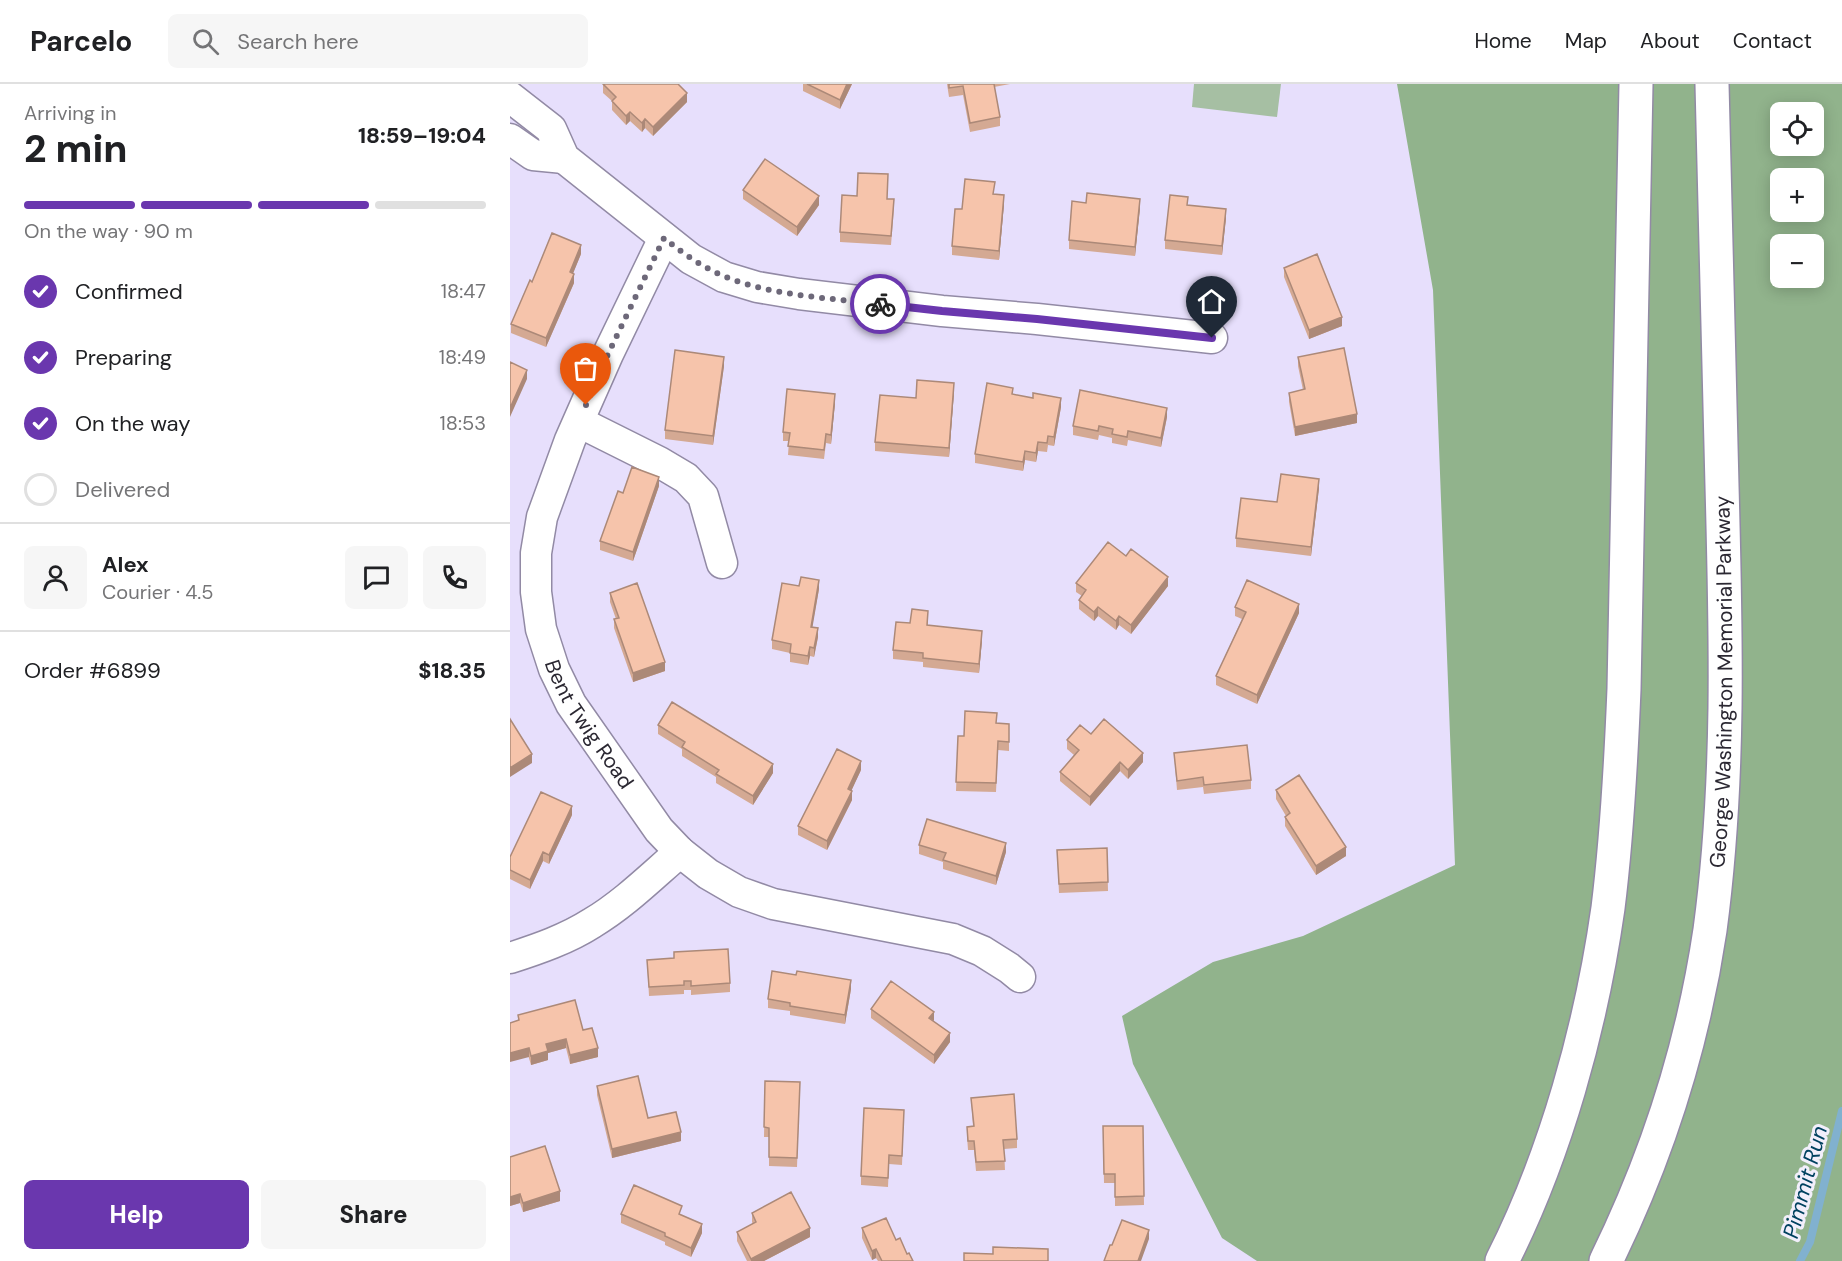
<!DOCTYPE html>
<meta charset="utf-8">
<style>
body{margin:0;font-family:"DM Sans",sans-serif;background:#f6f6f6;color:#202124;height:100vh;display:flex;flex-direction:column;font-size:22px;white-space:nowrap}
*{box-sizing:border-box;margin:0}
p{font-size:20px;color:#757577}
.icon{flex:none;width:33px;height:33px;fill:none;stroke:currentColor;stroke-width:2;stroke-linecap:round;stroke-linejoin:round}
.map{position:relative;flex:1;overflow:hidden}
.details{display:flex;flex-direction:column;background:#fff;width:510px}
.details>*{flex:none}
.fabs{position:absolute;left:1260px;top:18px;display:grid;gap:12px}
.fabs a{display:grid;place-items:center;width:54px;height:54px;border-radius:9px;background:#fff;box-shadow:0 3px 15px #0003;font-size:30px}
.pin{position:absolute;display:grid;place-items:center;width:51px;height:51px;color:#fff;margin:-62px -26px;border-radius:50% 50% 50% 0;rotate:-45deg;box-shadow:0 0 6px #0007}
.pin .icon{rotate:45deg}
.courier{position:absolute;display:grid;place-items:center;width:60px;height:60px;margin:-30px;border:4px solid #6a37ae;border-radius:50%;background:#fff;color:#222;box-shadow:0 2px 8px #0007}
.summary em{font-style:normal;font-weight:800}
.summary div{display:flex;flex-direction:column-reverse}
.summary{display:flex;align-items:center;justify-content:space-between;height:102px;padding:0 24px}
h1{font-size:39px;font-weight:800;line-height:45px}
.bar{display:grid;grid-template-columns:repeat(4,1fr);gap:9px 6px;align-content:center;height:72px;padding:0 24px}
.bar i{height:8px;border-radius:4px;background:#e0e0e0}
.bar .on{background:#6a37ae}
.bar p{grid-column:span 4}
.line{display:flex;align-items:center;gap:15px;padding:0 24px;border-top:2px solid #e0e0e0}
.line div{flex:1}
.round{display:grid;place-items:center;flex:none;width:63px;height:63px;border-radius:9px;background:#f6f6f6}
ol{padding:0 24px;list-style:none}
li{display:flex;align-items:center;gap:18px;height:66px}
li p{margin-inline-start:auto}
li .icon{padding:6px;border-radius:50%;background:#6a37ae;color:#fff;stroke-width:4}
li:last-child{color:#757577}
li i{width:33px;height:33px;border:3px solid #e0e0e0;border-radius:50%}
.cta{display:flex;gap:12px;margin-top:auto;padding:12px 24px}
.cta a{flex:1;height:69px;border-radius:9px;background:#6a37ae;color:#fff;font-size:24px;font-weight:800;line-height:69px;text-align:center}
.cta a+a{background:#f6f6f6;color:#202124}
header{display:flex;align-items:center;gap:36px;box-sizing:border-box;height:84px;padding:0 30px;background:#fff;border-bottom:2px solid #e0e0e0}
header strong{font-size:28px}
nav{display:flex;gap:33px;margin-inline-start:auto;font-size:21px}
.search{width:420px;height:54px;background:#f6f6f6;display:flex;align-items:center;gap:15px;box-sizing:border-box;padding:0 21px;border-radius:9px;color:#757577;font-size:22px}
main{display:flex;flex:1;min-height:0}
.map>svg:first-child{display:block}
.green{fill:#a6bfa3}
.forest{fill:#91b38c;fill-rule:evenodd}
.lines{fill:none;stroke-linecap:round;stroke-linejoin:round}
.stream{stroke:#81b1cf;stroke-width:8}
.minor-casing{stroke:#928aa5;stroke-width:33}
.highway-casing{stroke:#928aa5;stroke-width:36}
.minor{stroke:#fff;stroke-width:30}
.highway{stroke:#fff;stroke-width:33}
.wall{fill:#d4a993}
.shaded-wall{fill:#ac8978}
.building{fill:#f6c4ab;stroke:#ac8978;stroke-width:1.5}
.done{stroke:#6d6879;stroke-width:6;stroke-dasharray:0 10.8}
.route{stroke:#6a37ae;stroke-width:8}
.labels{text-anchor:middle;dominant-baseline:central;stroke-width:6;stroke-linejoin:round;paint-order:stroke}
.street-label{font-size:21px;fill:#2b2832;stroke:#f2effb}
.water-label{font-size:22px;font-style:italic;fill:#004260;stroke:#f2effb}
</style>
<header>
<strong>Parcelo</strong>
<div class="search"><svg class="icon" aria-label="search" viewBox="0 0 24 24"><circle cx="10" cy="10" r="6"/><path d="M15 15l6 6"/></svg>Search here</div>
<nav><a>Home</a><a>Map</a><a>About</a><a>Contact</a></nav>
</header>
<main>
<section class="details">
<div class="summary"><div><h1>2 min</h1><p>Arriving in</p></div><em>18:59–19:04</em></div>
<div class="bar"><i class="on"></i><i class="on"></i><i class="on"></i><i></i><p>On the way · 90 m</p></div>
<ol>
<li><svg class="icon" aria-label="check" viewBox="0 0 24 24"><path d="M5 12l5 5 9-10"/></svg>Confirmed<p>18:47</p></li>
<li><svg class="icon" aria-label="check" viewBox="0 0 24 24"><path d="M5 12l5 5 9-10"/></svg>Preparing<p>18:49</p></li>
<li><svg class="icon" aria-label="check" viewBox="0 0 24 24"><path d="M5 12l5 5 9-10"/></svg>On the way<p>18:53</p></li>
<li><i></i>Delivered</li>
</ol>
<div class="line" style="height:108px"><a class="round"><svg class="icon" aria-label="person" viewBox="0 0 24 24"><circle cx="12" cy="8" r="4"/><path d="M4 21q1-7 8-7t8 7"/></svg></a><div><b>Alex</b><p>Courier · 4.5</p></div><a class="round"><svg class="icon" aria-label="chat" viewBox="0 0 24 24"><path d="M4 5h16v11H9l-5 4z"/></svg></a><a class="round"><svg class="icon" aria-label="phone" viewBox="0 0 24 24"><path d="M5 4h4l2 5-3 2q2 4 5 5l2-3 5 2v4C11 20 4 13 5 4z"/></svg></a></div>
<div class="line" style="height:78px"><div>Order #6899</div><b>$18.35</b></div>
<div class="cta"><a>Help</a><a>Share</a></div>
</section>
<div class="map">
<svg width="1332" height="1177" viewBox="0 0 1332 1177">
<rect width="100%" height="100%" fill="#e7dffc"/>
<!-- green -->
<path class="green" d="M684,0h87l-4,33 -85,-10z"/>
<!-- forest -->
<path class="forest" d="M887,0h445v1177h-585l-35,-23 -89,-174 -11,-48 91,-54 90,-26 152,-71 -22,-575zM1270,28h34v34h-34zM1270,94h34v34h-34zM1270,160h34v34h-34z"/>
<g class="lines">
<!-- stream -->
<path class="stream" d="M1290,1177l10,-19 32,-131"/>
<defs>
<g id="minor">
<path d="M0,13l41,32 13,29 127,101 33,18 33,10 42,7 143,17 95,8 175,19"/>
<path d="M0,55l23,16 31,3"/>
<path id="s1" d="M154,154l-56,116 -38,86 -28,77 -6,36v39l5,37 13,40 17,35 88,126 21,22 28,22 31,18 34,12 180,35 29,12 27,17 11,9"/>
<path d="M69,338l80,40 27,16 17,18 19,67"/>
<path d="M0,874c28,-9 57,-19 82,-35 32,-19 60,-47 88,-71"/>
</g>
<g id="highway">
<path d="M992,1177c54,-107 89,-234 106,-353 9,-72 13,-146 16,-219l12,-605"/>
<path id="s2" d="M1096,1177c51,-104 87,-217 104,-331 20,-148 16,-296 12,-444 -3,-134 -7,-268 -10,-402"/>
</g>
</defs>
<!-- minor casing -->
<use href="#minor" class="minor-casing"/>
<!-- highway casing -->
<use href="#highway" class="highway-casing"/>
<!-- minor -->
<use href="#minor" class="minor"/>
<!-- highway -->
<use href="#highway" class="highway"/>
</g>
<!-- wall -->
<path class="wall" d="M93,0l84,18 -34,34 -8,-8 -3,4 -12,-11 -4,4 -14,-15v-9l-9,-8z
M293,0h49l-12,25 -37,-18z
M437,0h63l-16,3 6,30v9l-30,6 -7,-37 -14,2z
M233,106l76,15 -22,31 -54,-37z
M484,111l10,9 -5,56 -47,-5v-9l10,-37z
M378,115l6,9 -3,37 -51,-3v-10z
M678,121l38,13 -4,37 -57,-6v-9z
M630,124l-5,48 -66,-7v-9z
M71,170l-8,19 1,10 -28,64 -35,-14v-9l21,-42z
M774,184l58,58 -33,13 -25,-62z
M788,273l59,66 -62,13 -6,-34v-9l14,-3 -5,-24z
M214,282l-11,79 -48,-6v-9z
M444,308l-5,65 -74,-6v-9l41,-44z
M503,310l48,13 -7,39 -6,-1 -1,7 -9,-1 -2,11 -11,-2 -2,11 -48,-8v-9z
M325,319l-4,41 -5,-1 -2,16 -36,-4 1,-14h-6v-9z
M657,333l-6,30 -33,-7 -1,6 -15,-3v-5l-13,-3 -1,5 -25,-5v-9z
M149,402l-26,75 -33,-11v-9l23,-48z
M809,404l-8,68 -75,-9v-9l41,-36z
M616,472l42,30 -37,48 -12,-9 -3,5 -18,-14 -4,5 -15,-12v-9l3,-4 -6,-4v-9z
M309,505l-7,38 6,10 -4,20 -4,-1 -2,9 -18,-3v-9l-18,-4v-9z
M100,509l55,78 -32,11 -19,-54v-9h2l-6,-17z
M725,523l64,6 -42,91 -41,-19v-9l26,-57 -7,-3z
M418,536v6l54,14 -3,33 -56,-6v-5l-30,-3v-9l17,-27z
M487,639l12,1v27l-11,-1 -2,42 -40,-1 2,-55h6z
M148,641l115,48 -20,32 -37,-22v-6l-34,-21v-7l-24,-15z
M581,650l52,28 -15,17 -8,-8 -30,35 -30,-25v-9l14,-17 -7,-6v-9z
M664,669l77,27v9l-47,5 -1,-7 -26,3z
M351,686l-10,21 1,9 -25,50 -29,-15v-9z
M766,706l70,66 -30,19 -31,-49v-9l1,-1 -10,-17z
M62,731l-23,49 -6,-3 -13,28 -20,-10v-22z
M409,761l87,7 -10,33 -53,-16v-7l-24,-8z
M597,764l1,43 -49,2 -2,-43z
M137,876l83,23v9l-39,3v-5h-7v4l-35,2z
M341,905l-6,35 -55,-9v-4l-22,-3v-9z
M361,925l63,13 16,20 -16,22 -63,-46z
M8,931l65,15 15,27 -28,7 -4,-16 -18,5v7l-17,5 -13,-44z
M255,997l35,1 -3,85 -28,-1v-29h-5z
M87,1002l51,32 33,23 -69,17 -15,-63z
M461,1014l46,41v9l-13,1 1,21 -29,1 -2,-21h-6l-1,-14v-9l6,-1z
M394,1026l-2,55 -13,-1 -1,23 -27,-2v-9z
M593,1042h40l1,79 -29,1v-23h-11z
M0,1073l50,44 -37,11 -3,-9 -10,3z
M242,1129l58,24 -46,24h-17l-10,-20v-9l16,-8 -1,-2z
M111,1130l61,2 20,17 -11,24 -26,-12v-3l-44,-19z
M352,1144l34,12 17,21h-35l-2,-3 -4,2 -10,-22z"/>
<!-- shaded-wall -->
<path class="shaded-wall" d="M337,0h5l-12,25v-9z
M177,9v9l-34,34v-9z
M120,28v9l-4,4v-9z
M135,35v9l-3,4v-9z
M494,111v9l-5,56v-9z
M309,112v9l-22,31v-9z
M630,115v9l-5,48v-9z
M716,125v9l-4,37v-9z
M71,161v9l-11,27v-9z
M64,190v9l-28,64v-9z
M832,233v9l-33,13v-9z
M214,273v9l-11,79v-9z
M17,286v9l-17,38v-9z
M444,299v9l-5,65v-9z
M325,310v9l-4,41v-9z
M551,314v9l-7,39v-9z
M657,324v9l-6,30v-9z
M847,330v9l-62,13v-9z
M528,358v9l-2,11v-9z
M515,367v9l-2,11v-9z
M149,393v9l-26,75v-9z
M809,395v9l-8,68v-9z
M658,493v9l-37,48v-9z
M309,496v9l-8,47v-9z
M789,520v9l-42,91v-9z
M588,523v9l-4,5v-9z
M609,532v9l-3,5v-9z
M308,544v9l-4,20v-9z
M472,547v9l-3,33v-9z
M300,563v9l-2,9v-9z
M155,578v9l-32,11v-9z
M633,669v9l-15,17v-9z
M22,670v9l-22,14v-9z
M351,677v9l-13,28v-9z
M610,678v9l-30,35v-9z
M263,680v9l-20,32v-9z
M342,707v9l-25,50v-9z
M62,722v9l-23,49v-9z
M496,759v9l-10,33v-9z
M836,763v9l-30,19v-9z
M33,768v9l-13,28v-9z
M341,896v9l-6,35v-9z
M424,928v9l-5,-3z
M440,949v9l-16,22v-9z
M56,955v9l-18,5v7l-17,5v-9l15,-12z
M19,964v9l-19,5v-9z
M88,964v9l-28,7v-9z
M171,1048v9l-69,17v-9z
M50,1107v10l-37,11v-9z
M10,1110v9l-10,3v-9z
M192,1140v9l-11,24v-9z
M300,1144v9l-46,24h-13v-2z
M639,1146v9l-8,22h-3z
M366,1165v9l-4,2v-9z"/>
<!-- building -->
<path class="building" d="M93,0h75l9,9 -34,34 -8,-8 -3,4 -12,-11 -4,4 -14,-15 4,-4z
M297,0h40l-7,16z
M439,0h45l6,33 -30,6 -7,-37 -14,2z
M255,75l54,37 -22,31 -54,-37z
M348,89l30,1 -1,25h7l-3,37 -51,-4 2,-37 15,1z
M455,95l30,3 -2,12 11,1 -5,56 -47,-5 3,-37h7z
M577,109l53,6 -5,48 -66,-7 3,-39 14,2z
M660,111l18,2 -1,8 39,4 -4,37 -57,-6z
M42,149l29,12 -11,27 4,2 -28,64 -35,-14 19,-44 2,2z
M807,170l25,63 -33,13 -25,-62z
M834,264l13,66 -62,13 -6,-34 16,-4 -7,-32z
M165,266l49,7 -11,79 -48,-6z
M0,278l17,8 -17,38z
M407,296l37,3 -5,65 -74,-6 5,-47 36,3z
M477,299l26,5 -1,6 21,4v-5l28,5 -7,39 -6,-1 -1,7 -9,-1 -2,11 -11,-2 -2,11 -48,-8z
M277,305l48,5 -4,41 -5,-1 -2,16 -36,-4 2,-13 -7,-1z
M570,306l87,18 -6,30 -33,-7 -1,6 -15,-3 1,-5 -14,-3 -1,5 -25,-5z
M122,383l27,10 -26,75 -33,-11 18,-50 5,2z
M771,390l38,5 -8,68 -75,-9 5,-40 36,4z
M598,458l18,14 5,-7 37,28 -37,48 -12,-9 -3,5 -18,-14 -4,5 -15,-12 7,-10 -10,-7z
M291,493l18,3 -8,47 7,1 -4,20 -4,-1 -2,9 -18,-3 1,-9 -19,-4 10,-57 17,3z
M737,496l52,24 -42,91 -41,-19 30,-64 -11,-5z
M127,499l28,79 -32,11 -19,-54 5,-1 -9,-25z
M402,525l16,2 -1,14 55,6 -3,33 -56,-6v-5l-30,-3 3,-28 14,1z
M162,618l101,62 -20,32 -37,-22 3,-4 -37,-23 3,-5 -27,-17z
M455,627l32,2 -1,10 13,1v18l-11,-1 -2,42 -40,-1 2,-46h6z
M0,635l22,35 -22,14z
M594,635l39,34 -15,17 -8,-8 -30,35 -30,-25 19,-22 -12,-10 13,-15 11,9z
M737,661l4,35 -47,5 -1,-8 -26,4 -3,-28z
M327,665l24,12 -13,28 4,2 -25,50 -29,-15z
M789,691l47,72 -30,19 -31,-49 5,-4 -14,-23z
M31,708l31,14 -23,49 -6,-3 -13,28 -20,-10v-13z
M417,735l79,24 -10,33 -53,-16 3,-7 -27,-8z
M597,764l1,34 -49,2 -2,-34z
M218,865l2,34 -39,3v-5h-7v4l-35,2 -2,-27 27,-2v-6z
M262,887l24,4 1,-4 54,9 -6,35 -55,-9v-3l-22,-4z
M381,897l43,31 -5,6 21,15 -16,22 -63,-46z
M65,916l8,30 9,-2 6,20 -28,7 -4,-16 -20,5 2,7 -17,5 -2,-8 -19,5v-30l9,-3 -1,-5z
M128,992l10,42 28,-6 5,20 -69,17 -15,-63z
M255,997l35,1 -3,76 -28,-1v-29l-5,-1z
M504,1010l3,45 -14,1 2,21 -29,1 -2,-21h-6l-1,-14 7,-1 -3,-28z
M354,1024l40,2 -2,46 -13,-1 -1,23 -27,-2z
M593,1042h40l1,70 -29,1v-23h-11z
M35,1062l15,45 -37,12 -3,-9 -10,3v-40z
M124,1101l48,21 -3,8 23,10 -11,24 -26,-12v-3l-44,-19z
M281,1108l19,36 -59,31 -14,-27 19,-10 -4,-9z
M376,1134l10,22 4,-2 7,16 2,-1 4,8h-31l-6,-12 -4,2 -10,-23z
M612,1136l27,10 -11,31h-34l6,-16h2z
M483,1163l55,2v12h-84v-8l29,1z"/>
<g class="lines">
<!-- done -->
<path class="done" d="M76,321l22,-51 56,-116c19,15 39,30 62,39 48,19 103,21 154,27"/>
<!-- route -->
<path class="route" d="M370,220l62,7 95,8 175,19"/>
</g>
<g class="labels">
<!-- street labels -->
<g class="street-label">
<text stroke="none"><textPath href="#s2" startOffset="597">George Washington Memorial Parkway</textPath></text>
<text stroke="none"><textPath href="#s1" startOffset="525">Bent Twig Road</textPath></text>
</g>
<!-- water labels -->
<g class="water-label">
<text transform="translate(1295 1098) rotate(-75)">Pimmit Run</text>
</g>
</g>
</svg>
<div class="fabs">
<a><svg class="icon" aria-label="locate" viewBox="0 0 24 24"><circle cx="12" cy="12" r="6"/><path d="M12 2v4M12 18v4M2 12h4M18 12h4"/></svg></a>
<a>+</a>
<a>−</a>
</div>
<div class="pin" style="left:76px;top:321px;background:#ea580c"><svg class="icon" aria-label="bag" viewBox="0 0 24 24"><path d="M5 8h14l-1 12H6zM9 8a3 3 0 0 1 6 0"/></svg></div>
<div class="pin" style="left:702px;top:254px;background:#1f2937"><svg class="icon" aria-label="home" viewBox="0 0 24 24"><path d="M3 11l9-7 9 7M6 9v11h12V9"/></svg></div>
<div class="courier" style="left:370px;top:220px"><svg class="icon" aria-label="bike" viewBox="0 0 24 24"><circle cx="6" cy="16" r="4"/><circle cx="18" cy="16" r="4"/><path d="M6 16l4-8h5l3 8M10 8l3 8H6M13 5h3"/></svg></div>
</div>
</main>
